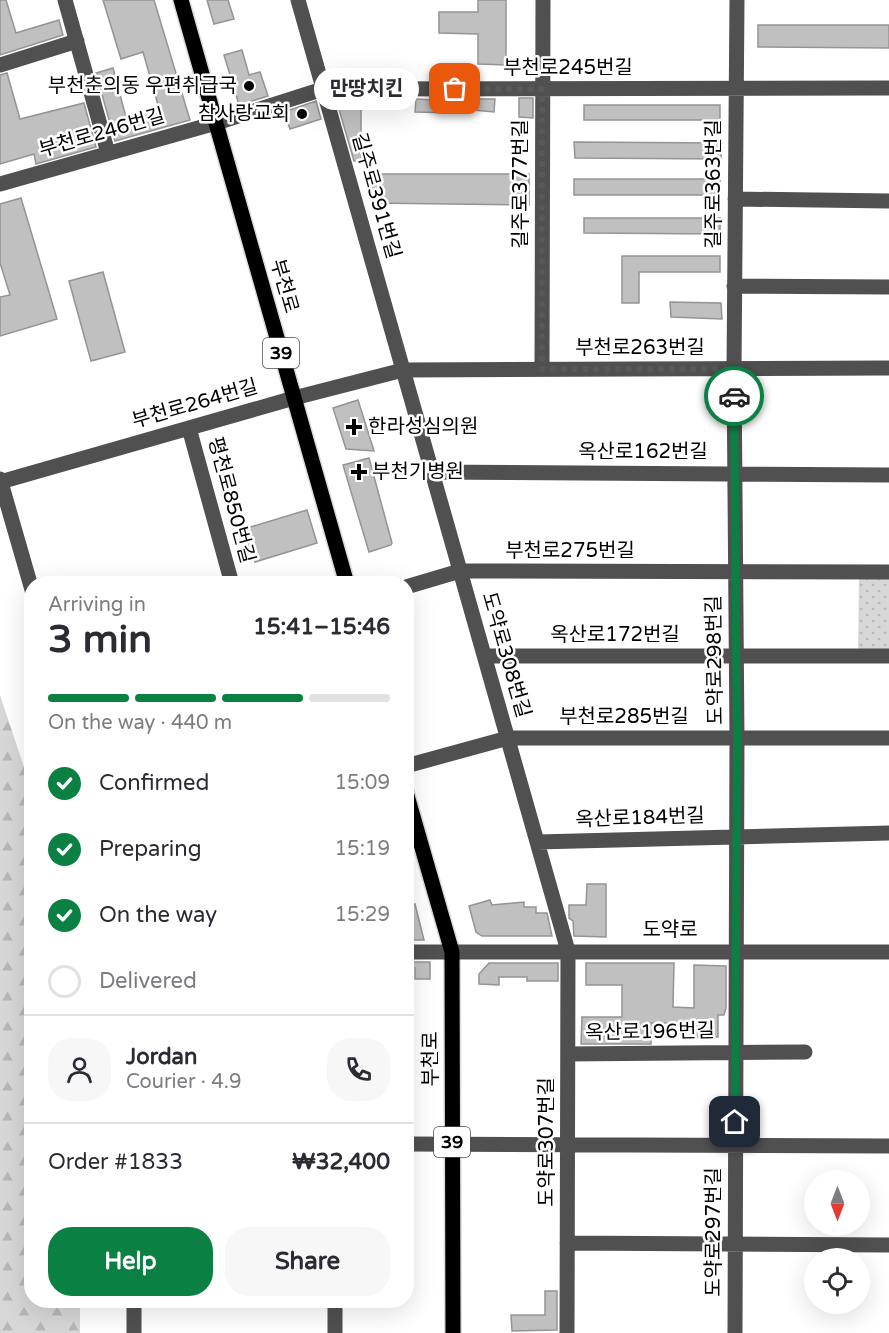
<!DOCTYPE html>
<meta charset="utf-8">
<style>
body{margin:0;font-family:"Varela Round","Noto Sans KR",sans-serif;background:#f7f7f7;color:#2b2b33;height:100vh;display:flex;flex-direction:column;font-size:22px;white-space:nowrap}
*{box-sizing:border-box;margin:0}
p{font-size:20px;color:#7c7c81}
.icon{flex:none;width:33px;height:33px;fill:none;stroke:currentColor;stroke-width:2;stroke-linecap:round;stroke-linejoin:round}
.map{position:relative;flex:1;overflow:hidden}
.details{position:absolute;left:24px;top:576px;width:390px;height:732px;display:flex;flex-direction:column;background:#fff;border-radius:24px;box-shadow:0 6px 24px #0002}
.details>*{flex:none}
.needle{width:39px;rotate:180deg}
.fabs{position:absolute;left:804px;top:1170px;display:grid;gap:12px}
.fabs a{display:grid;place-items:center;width:66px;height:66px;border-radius:50%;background:#fff;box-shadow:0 6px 24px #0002;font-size:30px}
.pin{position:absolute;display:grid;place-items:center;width:51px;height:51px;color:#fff;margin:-26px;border-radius:12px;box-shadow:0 3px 9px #0006}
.courier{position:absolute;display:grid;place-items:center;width:60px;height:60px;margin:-30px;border:4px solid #0b8043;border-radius:50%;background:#fff;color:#222;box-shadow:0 2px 8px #0007}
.bubble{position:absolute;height:42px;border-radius:21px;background:#fff;box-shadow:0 6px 24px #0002;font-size:20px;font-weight:700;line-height:42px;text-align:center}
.headline em{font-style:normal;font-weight:700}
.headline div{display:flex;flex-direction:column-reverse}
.headline{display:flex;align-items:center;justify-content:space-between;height:102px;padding:0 24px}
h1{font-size:39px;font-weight:700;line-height:45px}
.bar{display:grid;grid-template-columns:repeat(4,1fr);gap:9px 6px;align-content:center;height:72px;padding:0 24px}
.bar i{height:8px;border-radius:4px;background:#e1e1e2}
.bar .current{background:#0b8043}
.bar p{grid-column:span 4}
.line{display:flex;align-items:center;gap:15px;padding:0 24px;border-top:2px solid #e1e1e2}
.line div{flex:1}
.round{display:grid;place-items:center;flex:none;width:63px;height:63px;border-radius:24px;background:#f7f7f7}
ol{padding:0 24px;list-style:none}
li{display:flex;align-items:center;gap:18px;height:66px}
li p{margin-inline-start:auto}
li .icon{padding:6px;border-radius:50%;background:#0b8043;color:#fff;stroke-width:4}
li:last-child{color:#7c7c81}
li i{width:33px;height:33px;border:3px solid #e1e1e2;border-radius:50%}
.primary-button{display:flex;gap:12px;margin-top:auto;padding:12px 24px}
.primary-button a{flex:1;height:69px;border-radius:24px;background:#0b8043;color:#fff;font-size:24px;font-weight:700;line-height:69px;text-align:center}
.primary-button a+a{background:#f7f7f7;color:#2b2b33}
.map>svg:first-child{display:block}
.grass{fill:url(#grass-dots)}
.forest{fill:url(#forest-firs)}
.building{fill:#c0c0c0;stroke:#949494;stroke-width:1.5}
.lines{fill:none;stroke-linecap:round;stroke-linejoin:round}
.major-casing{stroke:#dbdbdb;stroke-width:18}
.minor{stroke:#505050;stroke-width:15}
.major{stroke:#000;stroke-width:15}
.done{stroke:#595959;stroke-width:6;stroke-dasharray:0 10.8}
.route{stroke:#0b8043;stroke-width:8}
.poi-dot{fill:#000;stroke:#fff;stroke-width:2}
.labels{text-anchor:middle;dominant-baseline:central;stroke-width:5;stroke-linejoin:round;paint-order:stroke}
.shield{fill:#fff;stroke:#4c4c4c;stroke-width:1.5}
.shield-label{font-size:18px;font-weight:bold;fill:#000}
.street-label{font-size:20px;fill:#000;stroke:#fff}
.poi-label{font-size:20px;fill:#000;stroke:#fff;text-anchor:end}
</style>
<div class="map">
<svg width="889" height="1333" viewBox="0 0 889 1333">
<defs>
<pattern id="grass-dots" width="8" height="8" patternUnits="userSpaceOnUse" patternTransform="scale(1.5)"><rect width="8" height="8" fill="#d7d7d7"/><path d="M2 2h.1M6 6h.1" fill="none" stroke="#b7b7b7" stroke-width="1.8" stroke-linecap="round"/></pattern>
<pattern id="forest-firs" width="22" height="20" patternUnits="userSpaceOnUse" patternTransform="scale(1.5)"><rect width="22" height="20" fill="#d7d7d7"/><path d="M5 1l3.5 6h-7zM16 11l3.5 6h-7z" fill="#b7b7b7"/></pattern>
</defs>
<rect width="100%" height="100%" fill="#fff"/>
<!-- grass -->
<path class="grass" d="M859,572h30v84h-31z"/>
<!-- forest -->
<path class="forest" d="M0,695l32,96v509l48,1v32h-80z"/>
<!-- building -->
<path class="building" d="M0,0h6l10,33 43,-13 4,15 -63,20z
M103,0h51l36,120 -75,21 -19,-68 17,-5 14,53 33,-9 -17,-60 -22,7z
M207,0h21l6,19 -20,5z
M478,0h28v65l-28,-1v-30l-39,-1v-21h39z
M758,25h131v23l-131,-1z
M242,50l7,25 11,-3 8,24 -29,9 -15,-50z
M7,73l13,46 64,-16 12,44 -60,17 -2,-10 -34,10v-89z
M519,98h14v20l-14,-1z
M336,99h25v62h-7z
M416,99l38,2 -1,12 -38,-1z
M463,99h32l-1,13 -32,-3z
M316,101l5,18 -31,10 -6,-17z
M584,105h136v15h-136z
M574,142l147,1v16l-146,-1z
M371,174h158v31l-158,-2z
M574,179h146v16h-146z
M21,198l36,121 -57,17v-39l10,-2 -10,-32v-59z
M584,218h136v16l-136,-1z
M622,256h98v16h-81v31h-17z
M103,272l22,80 -34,9 -22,-80z
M670,302l51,1 1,16 -51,-2z
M358,400l16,51 -28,-2 -13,-41z
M369,458l23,85 -1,2 -22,7 -26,-87z
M307,510l10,33 -62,19 -11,-33z
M587,884h19v53l-32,-1 -1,-15 -4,-3v-13h17z
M490,900l2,5 32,-3v5h12v6h11l5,23h-70l-6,-4 -7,-26z
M415,904l9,36h-18v-33z
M407,962h23v17h-15v-11l-8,-1z
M489,963h69v18h-31v-4h-28v8l-20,-1v-10z
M586,963h88l-1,44 21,1v-43l32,1v42l-2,7h-6v22h-24v-14h-43v21h-70l1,-27h40v-32h-36z
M545,1291h12v39l-45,1 -1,-16h34z"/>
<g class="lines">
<defs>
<path id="major" d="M181,0l166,584
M406,792l46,160 1,381"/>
</defs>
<!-- major casing -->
<use href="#major" class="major-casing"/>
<!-- minor -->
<path class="minor" d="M65,0l43,153
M298,0l270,951 -1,382
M0,65l77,-24
M0,184l216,-61 107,-34 566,-1
M735,199l154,2
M734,286l155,1
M542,369l1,-369
M189,428l43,156
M432,472l457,3
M0,479l32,111
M0,482l294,-84 109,-28 486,-2
M406,587l54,-16 429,1
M485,656h404
M406,766l102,-28h381
M537,842l352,-9
M406,952h483
M568,1054l237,-2
M406,1144l483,2
M567,1243l322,2
M134,1333v-33
M335,1333v-33
M735,1333l2,-595 -3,-369 3,-369"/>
<!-- major -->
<use href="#major" class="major"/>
</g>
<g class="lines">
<!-- done -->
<path class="done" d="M455,89h87v280h192v27"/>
<!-- route -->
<path class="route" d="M734,396l3,342 -2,384"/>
</g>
<!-- markers -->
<g class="poi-dot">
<circle cx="249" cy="86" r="6"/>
<circle cx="302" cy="114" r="6"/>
<path d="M351 418h6v6h6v6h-6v6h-6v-6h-6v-6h6z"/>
<path d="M356 463h6v6h6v6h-6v6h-6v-6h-6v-6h6z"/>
</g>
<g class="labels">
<!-- shield labels -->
<g class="shield">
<rect x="263" y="338" width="36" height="30" rx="4.5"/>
<rect x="434" y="1127" width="36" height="30" rx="4.5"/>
</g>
<g class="shield-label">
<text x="281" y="353">39</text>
<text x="452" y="1142">39</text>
</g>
<!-- street labels -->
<g class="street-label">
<text x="568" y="68">부천로245번길</text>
<text transform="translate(102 133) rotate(-16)">부천로246번길</text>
<text transform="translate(521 184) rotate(-90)">길주로377번길</text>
<text transform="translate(714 184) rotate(-90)">길주로363번길</text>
<text transform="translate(376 196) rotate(74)">길주로391번길</text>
<text transform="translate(284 286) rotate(74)">부천로</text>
<text x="640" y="348">부천로263번길</text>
<text transform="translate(195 404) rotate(-16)">부천로264번길</text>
<text x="643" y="452">옥산로162번길</text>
<text transform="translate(231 500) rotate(75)">평천로850번길</text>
<text x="570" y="551">부천로275번길</text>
<text x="615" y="635">옥산로172번길</text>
<text transform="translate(506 655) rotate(74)">도약로308번길</text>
<text transform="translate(715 660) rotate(-91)">도약로298번길</text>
<text x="624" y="717">부천로285번길</text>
<text transform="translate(640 818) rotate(-2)">옥산로184번길</text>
<text x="670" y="930">도약로</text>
<text transform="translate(650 1032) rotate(-1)">옥산로196번길</text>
<text transform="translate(431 1059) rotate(-90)">부천로</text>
<text transform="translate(547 1142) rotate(-90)">도약로307번길</text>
<text transform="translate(714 1232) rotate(-90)">도약로297번길</text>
</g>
<!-- poi labels -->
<g class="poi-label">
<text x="237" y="86">부천춘의동 우편취급국</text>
<text x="290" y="114">참사랑교회</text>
<text x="368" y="427" text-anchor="start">한라성심의원</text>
<text x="372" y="472" text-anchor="start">부천기병원</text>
</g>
</g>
</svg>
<div class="fabs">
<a><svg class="needle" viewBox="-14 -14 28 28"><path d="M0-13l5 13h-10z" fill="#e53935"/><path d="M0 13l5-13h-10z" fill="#7c7c81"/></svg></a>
<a><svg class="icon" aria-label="locate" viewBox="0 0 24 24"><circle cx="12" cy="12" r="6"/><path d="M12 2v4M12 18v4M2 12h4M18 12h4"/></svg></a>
</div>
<div class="pin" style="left:455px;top:89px;background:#ea580c"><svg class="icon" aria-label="bag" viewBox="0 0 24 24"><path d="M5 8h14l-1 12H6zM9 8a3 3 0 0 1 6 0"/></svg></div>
<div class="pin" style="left:735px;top:1122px;background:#1f2937"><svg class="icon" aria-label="home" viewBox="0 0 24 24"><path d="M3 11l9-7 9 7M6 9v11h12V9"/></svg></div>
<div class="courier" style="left:734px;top:396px"><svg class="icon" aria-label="car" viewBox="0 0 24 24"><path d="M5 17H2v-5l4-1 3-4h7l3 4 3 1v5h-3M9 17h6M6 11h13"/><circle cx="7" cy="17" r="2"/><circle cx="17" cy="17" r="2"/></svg></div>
<div class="bubble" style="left:314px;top:68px;width:105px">만땅치킨</div>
<section class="details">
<div class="headline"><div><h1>3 min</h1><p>Arriving in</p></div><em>15:41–15:46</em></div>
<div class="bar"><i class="current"></i><i class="current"></i><i class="current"></i><i></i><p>On the way · 440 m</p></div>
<ol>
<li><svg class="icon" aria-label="check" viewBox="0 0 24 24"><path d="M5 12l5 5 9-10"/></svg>Confirmed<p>15:09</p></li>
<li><svg class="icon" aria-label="check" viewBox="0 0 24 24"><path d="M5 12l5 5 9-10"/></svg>Preparing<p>15:19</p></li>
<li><svg class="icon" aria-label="check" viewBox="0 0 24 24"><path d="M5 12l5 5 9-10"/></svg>On the way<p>15:29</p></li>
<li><i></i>Delivered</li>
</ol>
<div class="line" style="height:108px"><a class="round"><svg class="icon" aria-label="person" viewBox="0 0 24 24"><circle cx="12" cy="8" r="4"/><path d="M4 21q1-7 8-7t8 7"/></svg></a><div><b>Jordan</b><p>Courier · 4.9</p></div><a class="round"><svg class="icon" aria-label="phone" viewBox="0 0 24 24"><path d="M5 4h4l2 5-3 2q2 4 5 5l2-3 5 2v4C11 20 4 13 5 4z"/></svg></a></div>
<div class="line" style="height:78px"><div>Order #1833</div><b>₩32,400</b></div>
<div class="primary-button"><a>Help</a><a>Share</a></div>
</section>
</div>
